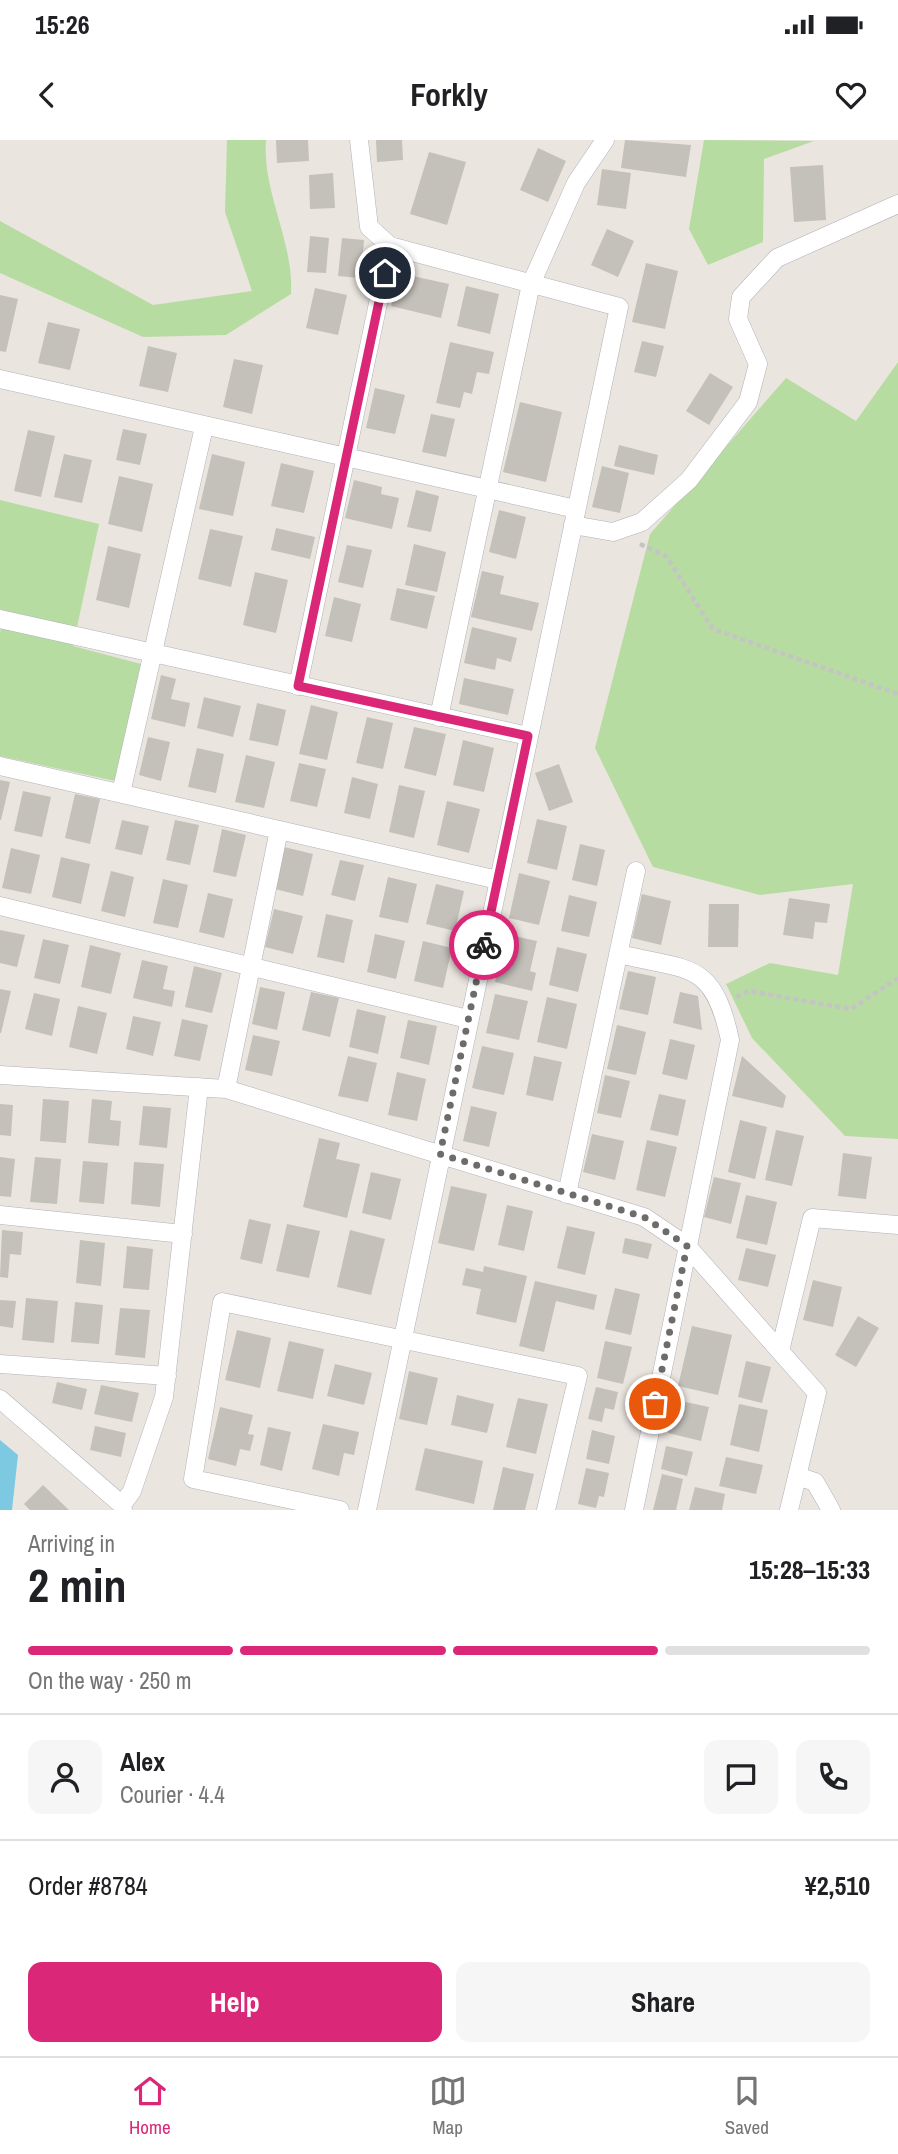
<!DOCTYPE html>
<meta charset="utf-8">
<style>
body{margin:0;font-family:"Archivo Narrow",sans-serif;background:#f6f6f6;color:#202124;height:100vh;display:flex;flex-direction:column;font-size:26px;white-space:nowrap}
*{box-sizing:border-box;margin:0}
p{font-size:23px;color:#757577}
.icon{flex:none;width:38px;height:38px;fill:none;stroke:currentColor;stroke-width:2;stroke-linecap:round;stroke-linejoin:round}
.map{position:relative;height:1370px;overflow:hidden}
.details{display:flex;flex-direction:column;background:#fff;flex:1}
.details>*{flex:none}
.pin{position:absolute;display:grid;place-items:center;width:60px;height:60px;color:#fff;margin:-30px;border:4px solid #fff;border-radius:50%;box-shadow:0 2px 7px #0007}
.courier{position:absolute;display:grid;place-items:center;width:70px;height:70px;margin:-35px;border:5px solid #db2777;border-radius:50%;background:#fff;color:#222;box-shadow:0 2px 9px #0007}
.head em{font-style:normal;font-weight:700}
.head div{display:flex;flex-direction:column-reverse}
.head{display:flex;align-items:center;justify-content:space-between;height:119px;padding:0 28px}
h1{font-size:46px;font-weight:700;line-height:52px}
.bar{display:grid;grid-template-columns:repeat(4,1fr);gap:10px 7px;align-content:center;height:84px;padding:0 28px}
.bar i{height:9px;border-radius:5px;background:#e0e0e0}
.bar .selected{background:#db2777}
.bar p{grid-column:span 4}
.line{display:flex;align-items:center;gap:18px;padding:0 28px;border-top:2px solid #e0e0e0}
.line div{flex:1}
.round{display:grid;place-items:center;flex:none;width:74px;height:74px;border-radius:14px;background:#f6f6f6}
.primary-button{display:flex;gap:14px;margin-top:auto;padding:14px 28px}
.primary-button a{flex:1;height:80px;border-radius:14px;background:#db2777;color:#fff;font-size:28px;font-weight:700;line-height:80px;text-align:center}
.primary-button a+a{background:#f6f6f6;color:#202124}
.status{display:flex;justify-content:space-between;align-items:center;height:49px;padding:0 35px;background:#fff;direction:ltr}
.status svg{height:19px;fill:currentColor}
header{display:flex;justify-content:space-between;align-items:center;height:91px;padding:0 28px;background:#fff;font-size:32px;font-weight:700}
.tabs{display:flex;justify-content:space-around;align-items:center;height:98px;border-top:2px solid #e0e0e0;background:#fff;font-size:19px;color:#757577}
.tabs a{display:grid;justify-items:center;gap:4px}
.tabs .selected{color:#db2777}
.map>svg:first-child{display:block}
.green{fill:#b7dca1}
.water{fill:#7dc9e2}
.building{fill:#c4c0ba}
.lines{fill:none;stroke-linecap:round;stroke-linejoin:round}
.minor-casing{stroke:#afb1ba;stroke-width:19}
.path{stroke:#c4c4c4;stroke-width:4.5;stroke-dasharray:5 3.5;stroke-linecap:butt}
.minor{stroke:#fff;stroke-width:18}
.done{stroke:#6e6c6a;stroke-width:7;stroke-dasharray:0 12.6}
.route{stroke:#db2777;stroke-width:9}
</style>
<div class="status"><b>15:26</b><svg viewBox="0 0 49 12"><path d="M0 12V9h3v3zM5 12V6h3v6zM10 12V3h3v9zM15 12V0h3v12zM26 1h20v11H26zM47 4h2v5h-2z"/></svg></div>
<header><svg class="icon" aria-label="back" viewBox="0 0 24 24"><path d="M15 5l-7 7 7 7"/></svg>Forkly<svg class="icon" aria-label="heart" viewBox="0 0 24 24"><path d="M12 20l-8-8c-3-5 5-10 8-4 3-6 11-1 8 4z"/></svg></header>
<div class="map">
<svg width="898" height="1370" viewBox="0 0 898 1370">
<rect width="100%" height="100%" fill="#ebe5df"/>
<!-- green -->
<path class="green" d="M227,0h39c-4,52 28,101 25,154l-65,41 -83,2 -143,-64v-52l153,84 99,-14 -27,-79z
M704,0l110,1 -50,18 -1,83 -55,23 -19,-36z
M898,222v777l-53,-3 -93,-98 -26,-54 44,-21 68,12 15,-91 -93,11 -107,-28 -58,-119 55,-214 136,-156 70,43z
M0,360l99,24 -26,122 68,18 -26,117 -115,-25v-124l5,-21 -5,-2z"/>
<!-- water -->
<path class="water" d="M0,1300l18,15 -6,55h-12z"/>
<!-- building -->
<path class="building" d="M276,0h32l1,21 -32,2z
M376,0h26l1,20 -26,2z
M625,0l66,5 -5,32 -65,-9z
M538,8l28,13 -18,41 -28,-12z
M429,12l37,10 -19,63 -37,-11z
M823,25l3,55 -32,2 -4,-55z
M602,29l29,4 -5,36 -29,-4z
M333,33l2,35 -25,1 -1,-34z
M607,89l27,12 -16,36 -27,-12z
M310,96l19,2 -3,35 -19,-1z
M342,98l22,2 -3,38 -23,-2z
M646,123l32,8 -13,58 -33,-7z
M399,133l50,11 -8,34 -50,-12z
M466,146l33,8 -9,40 -33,-8z
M315,148l32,7 -9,40 -32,-7z
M0,155l18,4 -12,53 -6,-1z
M48,182l32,7 -10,41 -32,-7z
M642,201l22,5 -8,31 -22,-5z
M450,202l44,10 -5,22 -12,-2 -5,22 -8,-2 -4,16 -24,-5z
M148,206l29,7 -9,39 -29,-6z
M234,219l29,6 -11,49 -29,-7z
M710,233l23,14 -24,38 -23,-14z
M375,248l30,7 -10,39 -29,-6z
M520,262l42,10 -16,70 -43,-10z
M431,274l24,5 -9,38 -24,-5z
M123,289l24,5 -7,31 -24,-5z
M28,290l27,6 -14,61 -27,-6z
M619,305l39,10 -4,20 -40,-9z
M64,314l28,6 -10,43 -28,-6z
M212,314l33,8 -12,54 -34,-7z
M281,323l33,8 -10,42 -33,-7z
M602,326l27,7 -9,40 -28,-6z
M119,336l34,8 -11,48 -34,-8z
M354,340l28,7 -1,7 18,4 -7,31 -47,-11z
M416,350l23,6 -8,36 -24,-5z
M499,370l27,7 -10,42 -27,-7z
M276,388l39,9 -5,22 -39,-9z
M210,389l33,7 -12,51 -33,-8z
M414,404l32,8 -9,40 -32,-7z
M347,405l25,5 -9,38 -25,-6z
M108,406l33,8 -12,54 -33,-8z
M482,431l22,5 -4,18 39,9 -7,28 -61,-14z
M255,432l33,8 -12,53 -33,-8z
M397,448l38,8 -8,33 -37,-9z
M334,457l27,7 -9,38 -27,-6z
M472,487l45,11 -6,24 -14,-4 -2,12 -31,-7z
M161,535l15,4 -5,20 19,4 -5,24 -34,-8z
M464,538l50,11 -6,26 -49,-11z
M204,557l37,9 -8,31 -36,-9z
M257,563l29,7 -8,36 -29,-6z
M311,565l27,7 -11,48 -28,-6z
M367,577l26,6 -10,46 -27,-6z
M414,587l32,7 -10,42 -32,-8z
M148,597l22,5 -9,39 -22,-6z
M463,600l31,8 -10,44 -31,-7z
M197,608l27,6 -8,39 -28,-6z
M246,615l29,7 -11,46 -29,-6z
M299,623l27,6 -9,38 -27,-6z
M559,624l14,38 -24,9 -14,-38z
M352,637l26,7 -8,35 -26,-6z
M0,640l10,2 -9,38h-1z
M399,645l26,6 -11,47 -25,-6z
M23,651l28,6 -9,40 -28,-6z
M75,654l25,5 -10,45 -25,-6z
M447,661l33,8 -11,44 -32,-8z
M537,679l30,7 -10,44 -30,-7z
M122,680l27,6 -7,29 -27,-6z
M175,680l24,5 -9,40 -24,-5z
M222,689l24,6 -10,42 -23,-5z
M580,704l25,6 -8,36 -25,-6z
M284,707l29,7 -10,42 -28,-7z
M11,708l29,7 -9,39 -29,-6z
M61,717l29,7 -9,40 -29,-7z
M340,720l24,5 -9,36 -24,-6z
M111,731l23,6 -9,40 -24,-6z
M519,733l31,8 -11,44 -30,-7z
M388,737l29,7 -9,39 -29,-6z
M163,739l25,6 -10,43 -25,-5z
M436,744l28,7 -9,40 -29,-7z
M208,753l25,6 -9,39 -25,-6z
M642,754l29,7 -10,44 -29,-7z
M569,755l28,7 -8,35 -28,-6z
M789,758l41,6 -3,19 -12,-1 -2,17 -30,-4z
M709,764h30l-1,43h-30z
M274,769l29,7 -10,38 -28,-7z
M326,774l27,6 -9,43 -27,-6z
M0,790l25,5 -8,32 -17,-4z
M375,794l30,7 -9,38 -29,-7z
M514,796l23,5 -7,30 6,2 -4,18 -37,-9 4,-18 8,2z
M43,799l26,6 -9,39 -26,-6z
M423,801l29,7 -9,40 -29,-7z
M90,805l31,8 -10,41 -30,-7z
M557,807l30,7 -9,38 -29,-7z
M142,820l26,6 -5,23 12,2 -3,16 -39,-9z
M194,826l28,7 -10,40 -27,-6z
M628,831l28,6 -8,38 -29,-6z
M260,847l25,5 -8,38 -25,-6z
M0,849l11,2 -10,42h-1z
M311,852l28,6 -9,39 -28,-7z
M680,852l18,4 4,34 -29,-7z
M34,853l26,6 -8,37 -27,-7z
M495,854l33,7 -9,39 -33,-7z
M547,857l30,7 -10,45 -30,-7z
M78,866l29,7 -10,41 -28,-7z
M357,869l29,7 -8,38 -29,-7z
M133,876l28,6 -8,34 -27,-7z
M182,879l26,6 -8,36 -26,-5z
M408,880l29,6 -8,39 -29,-7z
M617,885l29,7 -10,43 -29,-6z
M253,895l27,6 -8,35 -27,-6z
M670,899l25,6 -8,35 -25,-6z
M482,906l32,7 -10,42 -32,-7z
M348,916l29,7 -9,39 -30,-6z
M534,916l28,6 -9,39 -27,-6z
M742,916l44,40 -3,12 -51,-12z
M397,932l29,7 -9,42 -29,-6z
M605,935l25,6 -9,37 -24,-5z
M659,954l27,6 -8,36 -28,-6z
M43,959l26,2 -3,42 -26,-2z
M92,959l20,2 -2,19 11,1 -2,25 -31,-3z
M0,964l13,1 -2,31 -11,-1z
M143,966l28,2 -4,40 -28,-3z
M471,966l26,6 -8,35 -26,-6z
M740,980l27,7 -12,52 -27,-7z
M776,990l28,6 -12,50 -27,-6z
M592,994l32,7 -9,39 -32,-8z
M319,998l21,5 -4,16 24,5 -13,54 -44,-11z
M647,1000l30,7 -12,50 -29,-7z
M843,1013l29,4 -6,42 -28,-3z
M0,1017l15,2 -4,38 -11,-1z
M35,1017l26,2 -4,45 -27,-2z
M83,1021l25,2 -4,41 -25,-2z
M134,1022l30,2 -4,43 -29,-3z
M371,1032l30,7 -10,41 -29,-7z
M714,1037l27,6 -10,41 -27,-7z
M451,1046l36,8 -13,57 -36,-8z
M746,1055l31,7 -10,43 -31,-7z
M507,1065l26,6 -9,40 -26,-6z
M249,1079l22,5 -9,40 -22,-5z
M287,1084l33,7 -11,47 -33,-7z
M567,1086l28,6 -10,43 -28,-7z
M2,1090l21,2 -2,23 -11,-1 -2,24 -8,-1z
M350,1090l35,9 -14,56 -34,-8z
M625,1098l27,6 -4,15 -26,-6z
M80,1100l25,3 -4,43 -25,-3z
M127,1106l26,3 -4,41 -26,-2z
M746,1108l30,7 -8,32 -30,-7z
M484,1126l43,10 -11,47 -40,-9 5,-25 -19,-4 4,-17 17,4z
M813,1140l29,7 -9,40 -30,-7z
M535,1141l62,14 -3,15 -38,-9 -12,51 -25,-6z
M615,1148l25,6 -9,41 -26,-6z
M26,1158l32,3 -4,42 -32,-3z
M0,1160l16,1 -3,27 -13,-2z
M75,1162l28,3 -4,39 -28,-2z
M120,1168l30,2 -5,48 -30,-3z
M858,1176l21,12 -23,39 -21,-12z
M692,1186l40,9 -14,60 -40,-9z
M237,1190l34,8 -11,50 -35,-8z
M289,1201l35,8 -11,50 -36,-8z
M605,1201l27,6 -9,37 -26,-6z
M746,1221l25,6 -9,36 -24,-6z
M335,1224l37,9 -8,32 -37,-9z
M409,1231l29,7 -11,47 -28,-6z
M57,1242l30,7 -5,21 -30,-7z
M101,1245l38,8 -7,29 -38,-8z
M596,1247l22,5 -4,18 -9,-2 -3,14 -14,-3z
M457,1255l37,9 -7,29 -36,-8z
M518,1258l30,6 -12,50 -30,-7z
M676,1260l33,7 -8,34 -33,-8z
M739,1264l29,6 -9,42 -29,-7z
M220,1267l33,8 -5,19 6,1 -4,16 -10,-2 -4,17 -28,-7z
M323,1284l36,8 -5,23 -10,-2 -5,23 -27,-7z
M95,1286l31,7 -5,24 -31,-7z
M268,1287l23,5 -9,39 -22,-6z
M592,1290l23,6 -6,28 -23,-5z
M666,1306l27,6 -6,24 -26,-7z
M425,1308l58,13 -9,43 -59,-14z
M726,1317l37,8 -7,29 -37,-8z
M503,1327l31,7 -9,36h-32z
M586,1328l23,5 -5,24 -5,-1 -3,12 -18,-4z
M662,1334l21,5 -7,31h-23z
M43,1345l26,25h-39l-6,-6z
M695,1347l30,7 -3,16h-33z"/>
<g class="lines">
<defs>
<path id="minor" d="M359,0l10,87 21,19
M0,239l576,130
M573,385l40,7 29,-10 47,-42 59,-78 10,-38 -20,-45 3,-22 36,-39 121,-54
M0,479l528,117
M298,546l92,-440 229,61 -252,1203
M439,577l92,-433 45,-101 29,-43
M0,626l498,114
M121,653l83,-366
M0,766l468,113
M619,814c70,17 94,6 111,86l-96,470
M0,935l226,14 418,128 43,29 130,147 -28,117
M226,949l53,-259
M567,1054l69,-323
M0,1075l183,19
M780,1211l32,-133 86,7
M0,1224l167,12
M0,1259l122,106 1,5
M797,1336l18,6 16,28
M122,1365l10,-14 32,-94 35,-310
M340,1370l-147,-31 29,-177 356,74 -32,134"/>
</defs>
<!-- minor casing -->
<use href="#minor" class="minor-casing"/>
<!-- path -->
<path class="path" d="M640,404l26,12 47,73 185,65
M736,857l12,-6 103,18 47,-31"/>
<!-- minor -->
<use href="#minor" class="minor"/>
</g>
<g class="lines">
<!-- done -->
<path class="done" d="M484,805l-44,209 204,63 43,29 -32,158"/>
<!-- route -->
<path class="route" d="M385,133l-87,413 230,50 -44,209"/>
</g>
</svg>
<div class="pin" style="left:655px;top:1264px;background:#ea580c"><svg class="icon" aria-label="bag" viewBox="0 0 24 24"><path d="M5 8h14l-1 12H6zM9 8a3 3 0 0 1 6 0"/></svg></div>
<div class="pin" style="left:385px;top:133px;background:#1f2937"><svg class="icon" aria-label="home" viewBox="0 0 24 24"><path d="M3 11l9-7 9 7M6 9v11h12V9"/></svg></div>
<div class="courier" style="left:484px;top:805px"><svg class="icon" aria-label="bike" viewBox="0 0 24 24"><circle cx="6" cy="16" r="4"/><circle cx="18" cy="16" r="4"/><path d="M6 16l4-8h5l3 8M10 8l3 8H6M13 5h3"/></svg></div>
</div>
<section class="details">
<div class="head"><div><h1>2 min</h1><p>Arriving in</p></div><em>15:28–15:33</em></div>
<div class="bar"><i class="selected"></i><i class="selected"></i><i class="selected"></i><i></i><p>On the way · 250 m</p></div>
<div class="line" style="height:126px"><a class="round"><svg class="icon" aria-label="person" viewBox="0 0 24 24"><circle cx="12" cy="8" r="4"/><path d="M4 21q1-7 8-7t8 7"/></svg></a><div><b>Alex</b><p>Courier · 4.4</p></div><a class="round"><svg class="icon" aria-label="chat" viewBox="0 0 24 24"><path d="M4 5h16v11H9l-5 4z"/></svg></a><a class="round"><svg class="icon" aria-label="phone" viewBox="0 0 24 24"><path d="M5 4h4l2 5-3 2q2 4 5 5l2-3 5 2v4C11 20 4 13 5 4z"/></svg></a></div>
<div class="line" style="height:91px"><div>Order #8784</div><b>¥2,510</b></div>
<div class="primary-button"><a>Help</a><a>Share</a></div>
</section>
<nav class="tabs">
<a class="selected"><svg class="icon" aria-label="home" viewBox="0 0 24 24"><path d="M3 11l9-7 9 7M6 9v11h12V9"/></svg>Home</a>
<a><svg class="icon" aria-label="map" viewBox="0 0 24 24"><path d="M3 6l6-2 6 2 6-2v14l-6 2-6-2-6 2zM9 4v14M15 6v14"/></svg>Map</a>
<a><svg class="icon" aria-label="saved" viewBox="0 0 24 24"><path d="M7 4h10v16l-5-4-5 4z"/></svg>Saved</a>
</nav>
